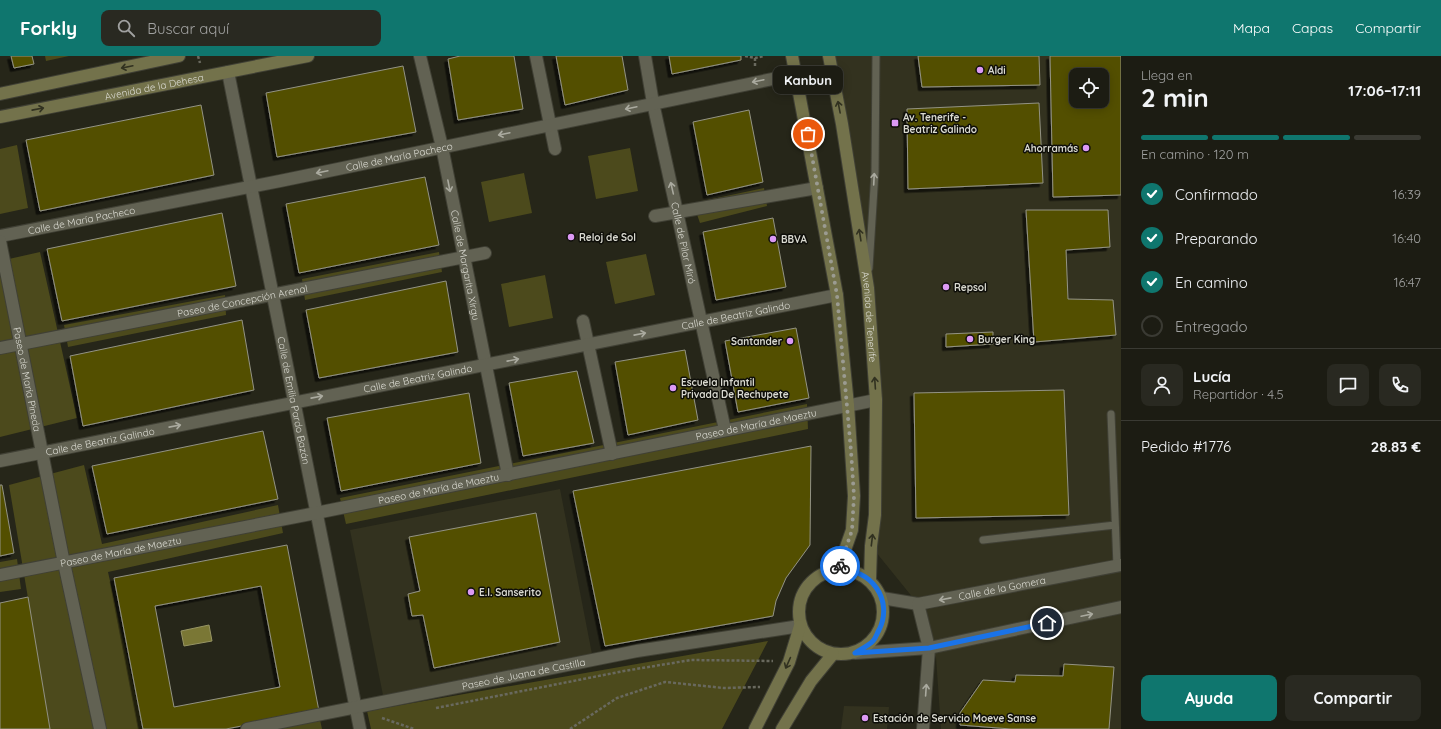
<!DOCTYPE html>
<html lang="es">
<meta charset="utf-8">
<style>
body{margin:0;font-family:Quicksand,sans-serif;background:#292921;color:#f1f3f6;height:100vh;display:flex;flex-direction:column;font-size:15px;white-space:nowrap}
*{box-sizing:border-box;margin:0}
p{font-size:13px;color:#a0a1a0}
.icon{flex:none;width:22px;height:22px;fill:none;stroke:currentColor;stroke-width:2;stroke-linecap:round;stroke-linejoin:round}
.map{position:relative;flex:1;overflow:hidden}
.drawer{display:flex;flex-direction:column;background:#1c1c13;width:320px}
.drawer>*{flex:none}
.controls{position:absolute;left:1069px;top:12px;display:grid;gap:8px}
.controls a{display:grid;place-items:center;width:40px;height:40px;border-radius:8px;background:#1c1c13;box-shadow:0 2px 10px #0003,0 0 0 1px #3a3a33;font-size:20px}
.pin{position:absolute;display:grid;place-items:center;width:34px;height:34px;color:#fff;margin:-17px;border:2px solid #fff;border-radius:50%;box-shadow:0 1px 4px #0007}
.courier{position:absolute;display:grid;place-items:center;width:40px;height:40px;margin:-20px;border:3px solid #1a73e8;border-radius:50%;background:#fff;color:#222;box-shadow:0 1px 5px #0007}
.bubble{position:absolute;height:28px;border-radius:8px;background:#1c1c13;box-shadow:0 2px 10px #0003,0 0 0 1px #3a3a33;font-size:13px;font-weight:700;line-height:28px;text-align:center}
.head em{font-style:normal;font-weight:700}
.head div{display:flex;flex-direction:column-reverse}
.head{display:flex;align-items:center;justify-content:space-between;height:68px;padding:0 20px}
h1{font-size:26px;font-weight:700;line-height:30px}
.bar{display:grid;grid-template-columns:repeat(4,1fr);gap:6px 4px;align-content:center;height:48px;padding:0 20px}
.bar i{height:5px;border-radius:3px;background:#3a3a33}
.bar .on{background:#0f766e}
.bar p{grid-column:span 4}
.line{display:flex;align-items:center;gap:10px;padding:0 20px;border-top:1px solid #3a3a33}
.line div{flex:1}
.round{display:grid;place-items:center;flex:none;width:42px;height:42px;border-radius:8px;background:#292921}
ol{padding:0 20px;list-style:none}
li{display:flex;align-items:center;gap:12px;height:44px}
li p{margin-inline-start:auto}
li .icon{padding:4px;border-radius:50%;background:#0f766e;color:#fff;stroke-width:4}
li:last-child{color:#a0a1a0}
li i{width:22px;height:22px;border:2px solid #3a3a33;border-radius:50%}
.button{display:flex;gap:8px;margin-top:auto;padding:8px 20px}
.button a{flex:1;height:46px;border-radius:8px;background:#0f766e;color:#fff;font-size:16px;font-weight:700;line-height:46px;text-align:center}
.button a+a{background:#292921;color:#f1f3f6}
header{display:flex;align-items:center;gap:24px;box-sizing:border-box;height:56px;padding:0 20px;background:#0f766e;color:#fff}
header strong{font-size:19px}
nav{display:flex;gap:22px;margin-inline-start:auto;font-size:14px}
.search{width:280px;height:36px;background:#292921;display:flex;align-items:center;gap:10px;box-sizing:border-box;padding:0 14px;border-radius:8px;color:#a0a1a0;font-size:15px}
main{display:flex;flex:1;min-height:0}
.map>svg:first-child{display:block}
.built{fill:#33321f;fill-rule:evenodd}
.green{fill:#4c4a1c}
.water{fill:#7a7735;stroke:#979564}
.building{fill:#534f03;stroke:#939384;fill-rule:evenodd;filter:url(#shadow)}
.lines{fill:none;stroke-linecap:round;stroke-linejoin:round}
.lane-casing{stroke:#404035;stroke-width:9}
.street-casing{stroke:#404035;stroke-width:14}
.secondary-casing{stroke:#404035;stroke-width:14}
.path{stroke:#69695e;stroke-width:2.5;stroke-dasharray:3 2;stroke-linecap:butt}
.lane{stroke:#626253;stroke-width:7}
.street{stroke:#626253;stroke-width:12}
.secondary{stroke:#73724b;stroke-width:12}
.oneway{stroke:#313120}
.oneway2{stroke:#aaaa9f}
.done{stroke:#9b9b91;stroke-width:4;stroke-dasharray:0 7.2}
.route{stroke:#1a73e8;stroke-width:5}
.poi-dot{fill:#dc99f4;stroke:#0e0e09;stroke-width:1.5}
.labels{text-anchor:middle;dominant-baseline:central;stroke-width:3;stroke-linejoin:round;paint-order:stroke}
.poi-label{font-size:10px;font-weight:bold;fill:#dadad1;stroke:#0e0e09;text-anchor:start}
.street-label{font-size:10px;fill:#dadad1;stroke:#0e0e09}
</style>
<header>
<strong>Forkly</strong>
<div class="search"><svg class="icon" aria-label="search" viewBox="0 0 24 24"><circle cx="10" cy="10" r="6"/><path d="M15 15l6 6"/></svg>Buscar aquí</div>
<nav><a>Mapa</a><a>Capas</a><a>Compartir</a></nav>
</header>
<main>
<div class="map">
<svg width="1121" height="673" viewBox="0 0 1121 673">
<defs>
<filter id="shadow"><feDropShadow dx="-3.5" dy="3.5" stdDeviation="0" flood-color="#0009"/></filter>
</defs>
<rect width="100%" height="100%" fill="#262619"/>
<!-- built -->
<path class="built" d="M829,0h292v673h-180l-5,-72 -7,-9 -11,-44 -47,-58 4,-31 -7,-227zM1076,19h26v26h-26z
M560,433l32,165 -209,41 -33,-165z
M844,650l45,1 -2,22h-46z"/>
<!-- green -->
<path class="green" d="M45,0h24l-23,5z
M17,89l11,63 -28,6v-65z
M630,92l8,43 -42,8 -8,-43z
M524,117l8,40 -43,9 -8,-40z
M764,132l3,18 -67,17 -7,-20z
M40,196l37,166 -77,19v-176z
M439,196l3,20 -137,28 -3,-21z
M646,198l9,41 -40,9 -9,-42z
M545,219l8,43 -44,9 -8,-43z
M225,239l1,20 -158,32 -4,-22z
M807,348l1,25 -462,95 -6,-26z
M84,409l18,79 176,-39 5,28 -175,39 35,157h-93l-41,-244z
M17,503l4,30 -21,3v-30z
M768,585l-46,88h-351l-4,-18z
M319,659l3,14h-75z"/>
<!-- water -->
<path class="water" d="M209,569l3,16 -28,5 -3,-15z"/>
<!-- building -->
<path class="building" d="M11,0h21l2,8 -20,4z
M460,0h54l9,53 -65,11 -10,-61z
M556,0h66l6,34 -63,15z
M669,0h72v4l-69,14z
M918,0h121l1,29 -118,2z
M1050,0h71v139l-68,2zM1076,19h26v26h-26z
M403,10l13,66 -139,25 -11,-64z
M1039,47l4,80 -135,6 -1,-80z
M201,49l13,70 -174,36 -14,-71z
M749,54l14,72 -56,13 -14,-73z
M425,121l14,68 -140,28 -13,-69z
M1026,154h82l2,37 -44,3 2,49 45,1 3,35 -82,7z
M222,157l14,73 -174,35 -15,-72z
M773,162l13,69 -70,13 -13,-68z
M446,225l12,71 -139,26 -13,-68z
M242,264l12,70 -171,36 -13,-70z
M796,272l13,70 -71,14 -13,-71z
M993,276v12l-47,3v-13z
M685,294l13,70 -70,15 -13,-73z
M577,315l17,72 -71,13 -14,-73z
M1064,334l5,125 -153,3 -2,-125z
M469,337l12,70 -140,28 -14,-73z
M263,375l15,68 -171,35 -15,-68z
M811,390l-1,99 -24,33 -10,23 -3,15 -168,30 -32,-155z
M0,429h2l12,68 -14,3z
M536,457l24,129 -126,26 -11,-53 -11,1 -4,-22 12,-3 -11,-54z
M287,489l32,166 -93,18h-83l-29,-151zM261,530l19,101 -106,20 -19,-101z
M28,541l22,132h-50v-126z
M1064,608l50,3 -5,62h-98l-51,-4v-12l23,-33 32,2 1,-7 47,1z"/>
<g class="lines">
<defs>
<path id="lane" d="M869,212l6,-96 1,-116
M1111,358l6,152
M983,484l132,-15"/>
<g id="street">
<path id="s1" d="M420,0l22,91 66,328"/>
<path d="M536,0l19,93"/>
<path id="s2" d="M645,0l8,47 72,327"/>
<path id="s3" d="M228,16l132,657"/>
<path d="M655,160l162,-28"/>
<path id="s4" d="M0,180l280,-55 517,-107"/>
<path id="s5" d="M0,185l64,322 36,166"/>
<path d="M583,265l29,133"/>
<path id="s6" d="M0,292l485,-95"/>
<path id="s7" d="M0,405l837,-166"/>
<path id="s8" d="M0,519l316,-62 560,-113"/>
<path id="s9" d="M882,542l36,6 203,-39"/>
<path d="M918,548l11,44 -6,81"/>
<path d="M855,597l74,-5 192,-41"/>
<path id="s10" d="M247,673l390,-78 163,-25"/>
</g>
<g id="secondary">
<path d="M792,0l45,239 11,110 6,91 -2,34 -14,40"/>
<path id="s11" d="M829,0l13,68 26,164 8,112 -1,115 -4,31 -1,33"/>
<path d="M0,38l179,-38"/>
<path id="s12" d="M0,61l308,-61"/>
<circle cx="841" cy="556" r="42"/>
<path d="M755,673l34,-67 11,-36"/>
<path d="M782,673l29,-48 22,-27"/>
</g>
</defs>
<!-- lane casing -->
<use href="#lane" class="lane-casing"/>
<!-- street casing -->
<use href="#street" class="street-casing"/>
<!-- secondary casing -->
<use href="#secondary" class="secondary-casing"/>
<!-- path -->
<path class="path" d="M198,0l2,7
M745,0l10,2 9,-2
M755,2v9
M436,652l188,-37 67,-11 82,1
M382,662l32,11
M570,673l47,-31 48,-16 59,6 36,-1"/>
<!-- lane -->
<use href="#lane" class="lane"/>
<!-- street -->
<use href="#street" class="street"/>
<!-- secondary -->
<use href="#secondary" class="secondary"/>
</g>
<!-- one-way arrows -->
<defs><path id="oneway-shaft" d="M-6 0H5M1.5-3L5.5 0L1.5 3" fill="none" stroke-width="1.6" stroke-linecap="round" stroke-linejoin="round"/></defs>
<g class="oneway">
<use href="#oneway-shaft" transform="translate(127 11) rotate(168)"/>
<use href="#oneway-shaft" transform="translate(839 51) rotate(-101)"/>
<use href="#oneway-shaft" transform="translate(38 53) rotate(-11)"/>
<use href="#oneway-shaft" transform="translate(860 179) rotate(-99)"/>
<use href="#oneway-shaft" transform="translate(875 327) rotate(-94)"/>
<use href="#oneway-shaft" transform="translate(872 484) rotate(-83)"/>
<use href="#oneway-shaft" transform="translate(788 607) rotate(114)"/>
</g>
<g class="oneway2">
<use href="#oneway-shaft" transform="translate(758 25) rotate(168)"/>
<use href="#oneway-shaft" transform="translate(631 52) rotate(168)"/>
<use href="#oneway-shaft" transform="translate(504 78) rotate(168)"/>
<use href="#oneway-shaft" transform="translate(322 116) rotate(168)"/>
<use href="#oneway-shaft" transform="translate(874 123) rotate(-87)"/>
<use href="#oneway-shaft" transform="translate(449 130) rotate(79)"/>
<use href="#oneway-shaft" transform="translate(672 132) rotate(-103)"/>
<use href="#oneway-shaft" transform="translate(640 278) rotate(-11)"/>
<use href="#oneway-shaft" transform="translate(513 304) rotate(-11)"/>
<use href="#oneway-shaft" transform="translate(317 341) rotate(-11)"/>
<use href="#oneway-shaft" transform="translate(175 370) rotate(-11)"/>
<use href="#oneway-shaft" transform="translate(945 543) rotate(169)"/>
<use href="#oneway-shaft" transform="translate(1087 559) rotate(-12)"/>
<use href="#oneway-shaft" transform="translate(926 634) rotate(-86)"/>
</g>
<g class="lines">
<!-- done -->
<path class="done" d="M808,78l29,161 14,156 3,45 -2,34 -12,36"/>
<!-- route -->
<path class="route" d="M840,510l-2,4c33,-2 56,30 41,60 -2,3 -3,8 -6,11 -5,5 -12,8 -18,12l74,-5 118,-25"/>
</g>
<!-- markers -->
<g class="poi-dot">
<circle cx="980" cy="14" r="4"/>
<rect x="891" y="63" width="8" height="8" rx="2"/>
<circle cx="1086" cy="92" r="4"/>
<circle cx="571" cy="181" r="4"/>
<circle cx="773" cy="183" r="4"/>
<circle cx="946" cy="231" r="4"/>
<circle cx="970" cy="283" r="4"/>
<circle cx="790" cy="285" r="4"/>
<circle cx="673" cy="332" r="4"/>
<circle cx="471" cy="536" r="4"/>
<circle cx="865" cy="662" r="4"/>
</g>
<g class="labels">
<!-- poi labels -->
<g class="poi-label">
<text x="988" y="14">Aldi</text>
<text x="903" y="61">Av. Tenerife -<tspan x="903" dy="12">Beatriz Galindo</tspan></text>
<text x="1078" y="92" text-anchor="end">Ahorramás</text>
<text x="579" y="181">Reloj de Sol</text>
<text x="781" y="183">BBVA</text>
<text x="954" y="231">Repsol</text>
<text x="978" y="283">Burger King</text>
<text x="782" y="285" text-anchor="end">Santander</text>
<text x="681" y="326">Escuela Infantil<tspan x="681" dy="12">Privada De Rechupete</tspan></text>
<text x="479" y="536">E.I. Sanserito</text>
<text x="873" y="662">Estación de Servicio Moeve Sanse</text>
</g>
<!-- street labels -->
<g class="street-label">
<text stroke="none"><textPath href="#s12" startOffset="157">Avenida de la Dehesa</textPath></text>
<text stroke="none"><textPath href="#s4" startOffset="407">Calle de María Pacheco</textPath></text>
<text stroke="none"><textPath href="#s4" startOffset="83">Calle de María Pacheco</textPath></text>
<text stroke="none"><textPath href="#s2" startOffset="191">Calle de Pilar Miró</textPath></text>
<text stroke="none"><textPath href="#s1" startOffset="214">Calle de Margarita Xirgu</textPath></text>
<text stroke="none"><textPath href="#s6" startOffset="247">Paseo de Concepción Arenal</textPath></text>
<text stroke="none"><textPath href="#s7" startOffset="750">Calle de Beatriz Galindo</textPath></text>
<text stroke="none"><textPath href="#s11" startOffset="264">Avenida de Tenerife</textPath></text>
<text stroke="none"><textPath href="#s7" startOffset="426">Calle de Beatriz Galindo</textPath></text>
<text stroke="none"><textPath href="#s5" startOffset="141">Paseo de María Pineda</textPath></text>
<text stroke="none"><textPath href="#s3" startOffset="335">Calle de Emilia Pardo Bazán</textPath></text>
<text stroke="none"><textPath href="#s8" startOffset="771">Paseo de María de Maeztu</textPath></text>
<text stroke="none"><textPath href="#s7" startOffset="102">Calle de Beatriz Galindo</textPath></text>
<text stroke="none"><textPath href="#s8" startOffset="447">Paseo de María de Maeztu</textPath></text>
<text stroke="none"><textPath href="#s8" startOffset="123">Paseo de María de Maeztu</textPath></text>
<text stroke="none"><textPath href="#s9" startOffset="122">Calle de la Gomera</textPath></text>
<text stroke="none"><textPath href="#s10" startOffset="282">Paseo de Juana de Castilla</textPath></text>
</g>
</g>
</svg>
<div class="controls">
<a><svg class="icon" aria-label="locate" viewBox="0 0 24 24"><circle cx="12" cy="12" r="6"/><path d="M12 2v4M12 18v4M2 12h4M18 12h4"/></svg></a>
</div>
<div class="pin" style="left:808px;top:78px;background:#ea580c"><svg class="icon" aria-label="bag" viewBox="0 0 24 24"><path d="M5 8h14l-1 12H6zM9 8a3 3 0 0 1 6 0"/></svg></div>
<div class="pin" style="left:1047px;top:567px;background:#1f2937"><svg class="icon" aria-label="home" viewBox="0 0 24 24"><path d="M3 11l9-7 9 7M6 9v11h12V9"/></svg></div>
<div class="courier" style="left:840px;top:510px"><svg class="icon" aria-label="bike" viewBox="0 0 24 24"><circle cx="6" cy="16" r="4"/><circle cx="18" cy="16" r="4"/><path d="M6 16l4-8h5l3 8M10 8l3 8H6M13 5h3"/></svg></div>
<div class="bubble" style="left:773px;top:10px;width:70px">Kanbun</div>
</div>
<section class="drawer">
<div class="head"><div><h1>2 min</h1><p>Llega en</p></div><em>17:06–17:11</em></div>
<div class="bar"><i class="on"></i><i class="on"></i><i class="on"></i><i></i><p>En camino · 120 m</p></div>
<ol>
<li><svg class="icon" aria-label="check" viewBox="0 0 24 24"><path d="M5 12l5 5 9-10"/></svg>Confirmado<p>16:39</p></li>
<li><svg class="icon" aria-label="check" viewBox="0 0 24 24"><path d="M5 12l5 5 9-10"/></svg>Preparando<p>16:40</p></li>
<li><svg class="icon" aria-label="check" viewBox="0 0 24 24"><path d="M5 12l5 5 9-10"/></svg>En camino<p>16:47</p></li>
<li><i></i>Entregado</li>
</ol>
<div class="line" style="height:72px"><a class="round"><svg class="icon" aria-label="person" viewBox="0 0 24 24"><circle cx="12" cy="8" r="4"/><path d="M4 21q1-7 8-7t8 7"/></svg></a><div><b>Lucía</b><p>Repartidor · 4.5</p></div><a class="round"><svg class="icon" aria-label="chat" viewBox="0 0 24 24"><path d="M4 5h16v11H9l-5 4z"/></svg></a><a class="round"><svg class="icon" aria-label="phone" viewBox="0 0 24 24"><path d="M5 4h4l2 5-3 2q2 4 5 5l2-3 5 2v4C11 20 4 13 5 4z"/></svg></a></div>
<div class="line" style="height:52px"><div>Pedido #1776</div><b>28.83 €</b></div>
<div class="button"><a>Ayuda</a><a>Compartir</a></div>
</section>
</main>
